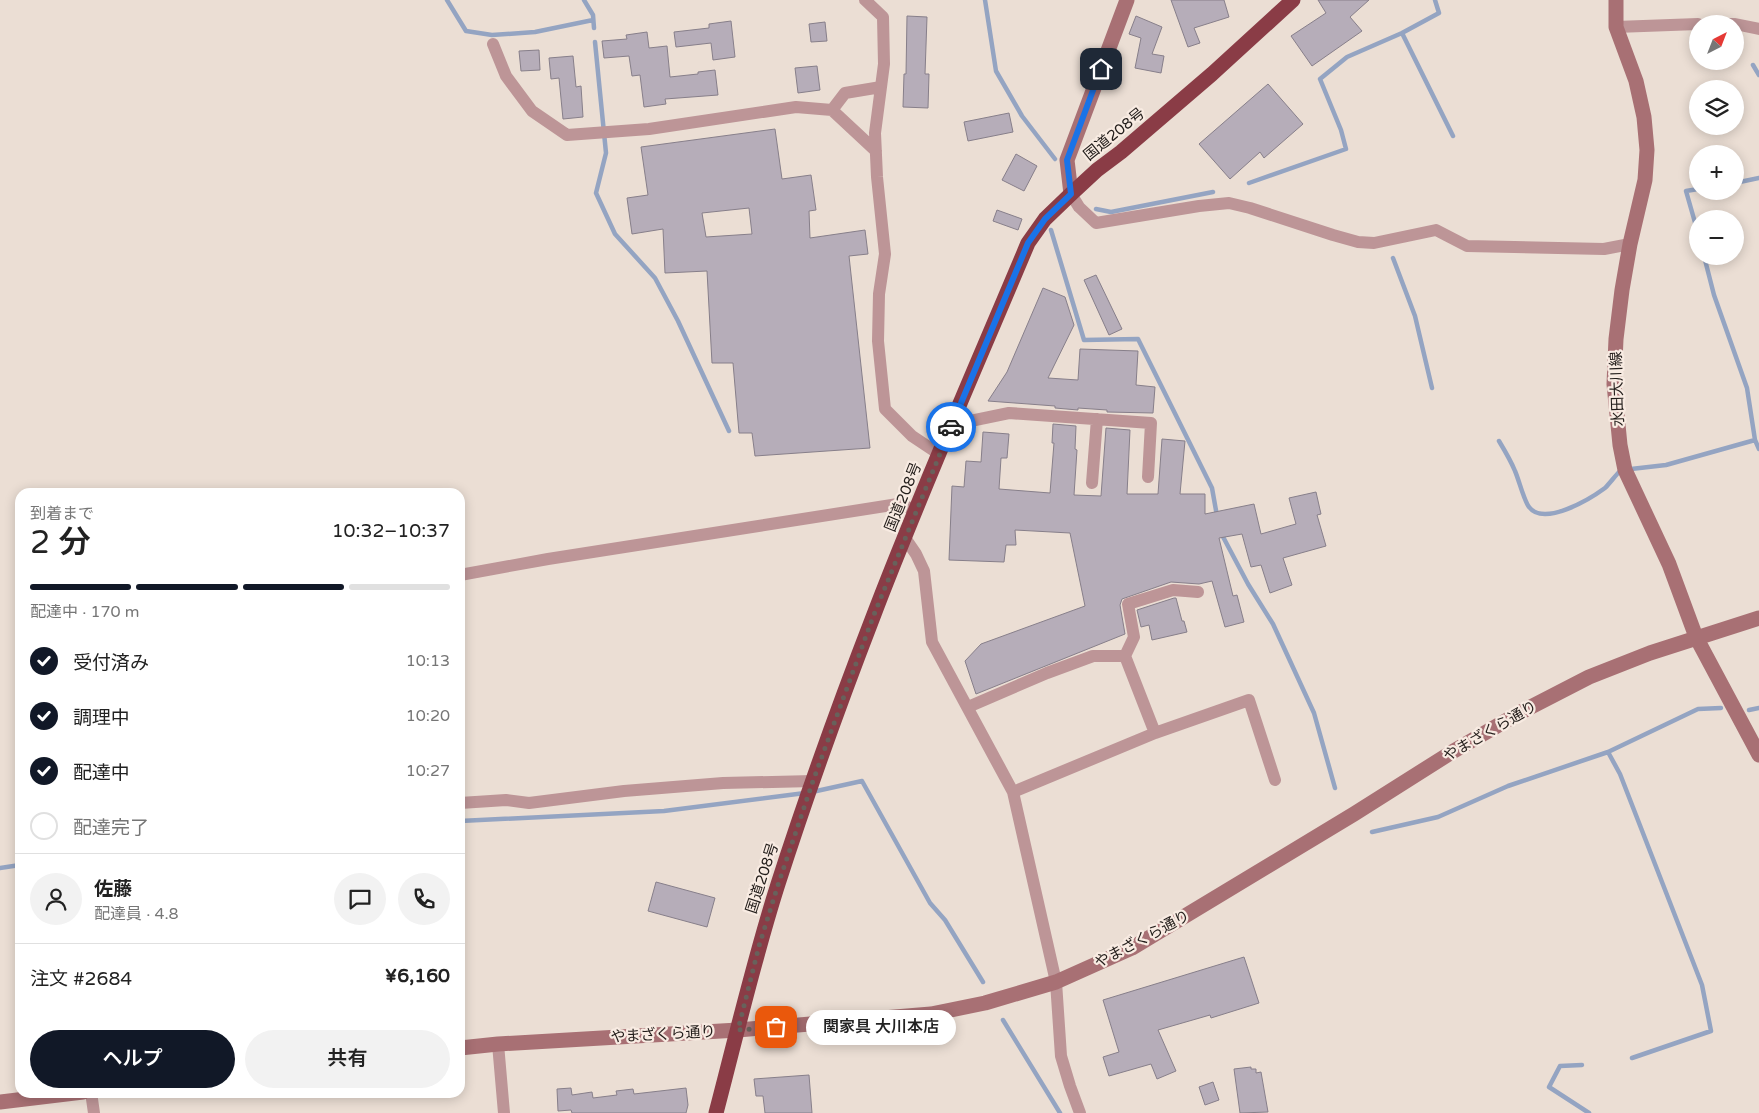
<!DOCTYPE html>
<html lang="ja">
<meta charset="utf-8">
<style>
body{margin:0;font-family:"Varela Round","Noto Sans JP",sans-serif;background:#f2f2f2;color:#222;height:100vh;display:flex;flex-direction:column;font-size:19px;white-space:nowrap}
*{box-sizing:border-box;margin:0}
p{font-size:16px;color:#767676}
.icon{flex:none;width:28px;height:28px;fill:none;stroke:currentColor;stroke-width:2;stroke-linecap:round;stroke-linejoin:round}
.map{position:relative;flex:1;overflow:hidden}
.panel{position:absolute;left:15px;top:488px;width:450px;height:610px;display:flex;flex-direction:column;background:#fff;border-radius:15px;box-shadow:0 2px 12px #0003}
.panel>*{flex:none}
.needle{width:32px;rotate:42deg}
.buttons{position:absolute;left:1689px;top:15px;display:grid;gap:10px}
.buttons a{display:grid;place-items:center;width:55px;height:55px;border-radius:50%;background:#fff;box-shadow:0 2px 12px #0003;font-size:25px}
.pin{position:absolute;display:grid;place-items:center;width:42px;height:42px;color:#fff;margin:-21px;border-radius:10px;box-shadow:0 2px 8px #0006}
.courier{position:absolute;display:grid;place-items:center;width:50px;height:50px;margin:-25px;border:4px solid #1a73e8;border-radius:50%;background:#fff;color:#222;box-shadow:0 1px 6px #0007}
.bubble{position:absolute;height:35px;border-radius:18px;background:#fff;box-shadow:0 2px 12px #0003;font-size:16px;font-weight:600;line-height:35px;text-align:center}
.headline em{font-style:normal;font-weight:600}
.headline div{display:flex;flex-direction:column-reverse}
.headline{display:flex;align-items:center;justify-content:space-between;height:85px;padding:0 15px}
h1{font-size:32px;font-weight:600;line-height:38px}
.bar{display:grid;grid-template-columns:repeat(4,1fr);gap:8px 5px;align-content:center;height:60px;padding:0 15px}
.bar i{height:6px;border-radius:4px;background:#e0e0e0}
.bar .current{background:#111827}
.bar p{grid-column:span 4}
.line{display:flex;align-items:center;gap:12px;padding:0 15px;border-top:1px solid #e0e0e0}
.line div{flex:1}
.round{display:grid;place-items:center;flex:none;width:52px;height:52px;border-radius:26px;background:#f2f2f2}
ol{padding:0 15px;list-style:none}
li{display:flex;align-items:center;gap:15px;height:55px}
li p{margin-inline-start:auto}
li .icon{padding:5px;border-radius:50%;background:#111827;color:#fff;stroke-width:4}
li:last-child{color:#767676}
li i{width:28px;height:28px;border:2px solid #e0e0e0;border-radius:50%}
.button{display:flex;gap:10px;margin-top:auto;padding:10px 15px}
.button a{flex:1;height:58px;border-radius:30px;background:#111827;color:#fff;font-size:20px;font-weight:600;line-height:58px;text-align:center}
.button a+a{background:#f2f2f2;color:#222}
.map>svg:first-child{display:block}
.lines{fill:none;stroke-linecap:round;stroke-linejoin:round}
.stream{stroke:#94a4c2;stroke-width:4.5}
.building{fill:#b6adb9;stroke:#877f8a;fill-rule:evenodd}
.street{stroke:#bd9597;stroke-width:12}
.secondary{stroke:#a87074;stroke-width:15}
.highway{stroke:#8a3c46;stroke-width:15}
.done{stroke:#68615b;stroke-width:5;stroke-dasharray:0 9}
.route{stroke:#1a73e8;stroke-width:6}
.labels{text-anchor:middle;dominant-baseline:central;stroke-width:4.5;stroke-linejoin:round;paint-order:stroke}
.street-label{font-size:15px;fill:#221d1a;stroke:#f8ebe2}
</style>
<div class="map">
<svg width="1759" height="1113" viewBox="0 0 1759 1113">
<rect width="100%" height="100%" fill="#ebded4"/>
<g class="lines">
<!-- stream -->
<path class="stream" d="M447,0l19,31 26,4 43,-3 58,-12
M584,0l9,15 1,13
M985,0l11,71 26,45 33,43
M1402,33l51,103
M595,42l11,111 -10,40 19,41 40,44 23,43 51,110
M1753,65l6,10
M1249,183l97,-34 -5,-19 -21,-51 27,-22 55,-24 37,-20 -4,-13
M1735,183l24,-5
M1698,189l-12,2 12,42
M1096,209l15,3 102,-20
M1051,230l33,110 54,-1 74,149 5,28
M1704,256l10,39 33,93 8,52 4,9
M1393,258l22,58 17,72
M1499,441c6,10 12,20 16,30 4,9 9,30 14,36 15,20 61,-8 76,-19 5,-5 10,-12 15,-17
M1631,469l35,-4 89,-25
M1221,533l27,51 25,40 41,89 21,75
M1749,710l10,-2
M1608,752l12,22 82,211 9,46 -79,27
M812,792l50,-11 68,122 15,17 38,62
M460,821l204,-10 141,-18
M1372,832l66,-15 70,-31 100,-34 90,-43 23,-1
M0,868l20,-3
M1003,1020l57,93
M1582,1065l-22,1 -11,21 40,26"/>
</g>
<!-- building -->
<path class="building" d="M1171,0h53l5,17 -35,11 6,15 -12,4z
M1318,0h51l-19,17 12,14 -50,35 -21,-30 35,-23z
M907,16l20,1 -2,57h4l-1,34 -25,-1 1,-33h2z
M1136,16l26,11 -10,27 12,2 -3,17 -26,-5 6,-30 -12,-4z
M731,21l4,36 -22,3 -2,-17 -35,4 -2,-15 35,-4v-4z
M825,22l2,19 -16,1 -2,-18z
M647,32l2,16 18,-2 3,31 28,-3v-2l17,-2 3,25 -53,4 1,5 -22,3 -4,-32 -8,1 -3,-20 -25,2 -2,-17 25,-2 -1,-4z
M539,50l1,20 -19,1 -2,-20z
M573,56l3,31 5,-1 2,31 -20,2 -4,-41 -8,1 -2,-21z
M817,66l3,24 -22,3 -3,-25z
M1268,84l35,40 -39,34 -4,-6 -30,27 -31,-35z
M1009,113l4,19 -45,9 -4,-19z
M775,129l7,50 29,-4 5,35 -7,1 1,27 55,-8 3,24 -19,2 21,192 -115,8 -3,-23h-13l-6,-70h-21l-5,-92 -42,2 -2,-44 -31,5 -5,-36 21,-3 -7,-48zM749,208l3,26 -46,3 -4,-24z
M1016,154l21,12 -13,25 -22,-11z
M997,210l25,9 -4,11 -25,-9z
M1096,275l26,54 -13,6 -25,-55z
M1043,288l22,9 9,28 -26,53 30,2 2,-31 58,2 -2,34 19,2 -2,26 -46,-1v-2l-29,-2v2l-23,-2v-2l-67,-5 19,-29z
M1053,424l23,2 -1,23 2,1 -3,45 27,1 5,-68 24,2 -3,64h31l4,-55 23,2 -5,53h25v20l49,-10 7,30 35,-10 -7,-26 27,-6 5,22 -4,1 9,31 -43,12 9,27 -22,8 -9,-28 -10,2 -9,-33 -23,4 14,58 4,-1 7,27 -19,5 -13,-46 -13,3 -28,-2 -49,17 -2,6 5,29 -149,60 -11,-33 16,-17 104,-38 -15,-73 -55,-3 1,15h-10l-2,17 -55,-2 3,-74 12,1 2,-26 15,1 2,-30 26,2 -2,24h-6l-2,31 51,4 4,-50h-2z
M1174,598h2l6,23h2l3,11 -35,8 -3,-15 -8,2 -4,-17z
M656,882l59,16 -8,29 -59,-16z
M1244,957l15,46 -48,15 -1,-3 -52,15 18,41 -19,8 -6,-15 -42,12 -6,-19 16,-5 -16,-52z
M1251,1067v2h5v4l5,-1 7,40 -28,1 -6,-44z
M809,1075l3,38h-47l-2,-17h-7l-2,-17z
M1213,1082l6,18 -14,5 -6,-18z
M571,1088l1,7 20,-3 1,6 24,-3 -1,-4 17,-2 1,5 52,-6 2,17 -2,8h-114l-1,-3 -13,1 -1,-22z"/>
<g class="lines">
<!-- street -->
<path class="street" d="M865,0l18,17 1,47 -9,69 2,44 8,77 -6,40 -1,47 7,68 27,27 27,18
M1710,24h23
M1735,24l24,5
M1616,27l82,-3
M493,44l13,32 26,35 35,24 82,-6 147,-22 36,3 44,41
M832,110l13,-17 36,-6
M1071,194l8,13 17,16 103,-17 30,-3 21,5 83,27 25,7 16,1 62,-13 31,16 137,3 26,-5
M951,425l58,-12 142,10 -3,54
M1092,483l5,-64
M905,538l11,16 8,17 8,71 81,150 43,190 5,74 9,30 10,27
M460,575l88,-16 350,-55 18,6
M968,707l79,-34 46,-17h32
M1155,733l-30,-77 9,-19 -6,-33 45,-14 25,2
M1013,792l142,-59 94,-33 26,80
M460,803l46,-3 23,3 95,-12 99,-8 90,-2
M498,1044l6,69
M91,1092l3,21"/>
<!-- secondary -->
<path class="secondary" d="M1616,0v27l20,54 8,36 3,33 -2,30 -15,64 -8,46 -6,49 -2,45 6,61 5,25 44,94 27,73 63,118
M1071,194l-4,-34 60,-160
M460,1048l38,-4 240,-14 193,-16 54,-11 71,-21 76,-34 222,-134 98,-62 69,-40 68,-35 61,-24 109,-35
M0,1102l83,-10"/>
<!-- highway -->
<path class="highway" d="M716,1113c20,-76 38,-154 62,-229 29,-90 61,-179 95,-267 48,-126 103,-250 155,-374l17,-24 26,-25 26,-24 24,-18 91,-78 81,-74"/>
</g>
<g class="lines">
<!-- done -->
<path class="done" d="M776,1027l-38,3 21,-84 19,-61 35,-104 60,-164 78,-190"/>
<!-- route -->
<path class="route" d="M951,427l77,-184 17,-24 26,-25 -4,-34 34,-91"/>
</g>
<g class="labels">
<!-- street labels -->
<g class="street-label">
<text transform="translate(1114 134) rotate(-39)">国道208号</text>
<text transform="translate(1617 389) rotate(-92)">水田大川線</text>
<text transform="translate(903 497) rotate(-68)">国道208号</text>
<text transform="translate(1490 731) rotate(-30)">やまざくら通り</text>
<text transform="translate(762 878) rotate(-72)">国道208号</text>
<text transform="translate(1142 939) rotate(-28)">やまざくら通り</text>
<text transform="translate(663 1034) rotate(-3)">やまざくら通り</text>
</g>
</g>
</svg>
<div class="buttons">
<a><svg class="needle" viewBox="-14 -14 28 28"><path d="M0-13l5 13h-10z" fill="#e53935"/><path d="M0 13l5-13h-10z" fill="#767676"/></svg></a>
<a><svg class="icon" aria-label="layers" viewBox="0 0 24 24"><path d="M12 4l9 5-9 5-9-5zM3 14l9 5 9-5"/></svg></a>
<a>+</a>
<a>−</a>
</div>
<div class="pin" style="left:776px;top:1027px;background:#ea580c"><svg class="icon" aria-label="bag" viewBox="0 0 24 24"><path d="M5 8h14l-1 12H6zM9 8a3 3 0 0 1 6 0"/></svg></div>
<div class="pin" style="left:1101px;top:69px;background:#1f2937"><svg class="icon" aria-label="home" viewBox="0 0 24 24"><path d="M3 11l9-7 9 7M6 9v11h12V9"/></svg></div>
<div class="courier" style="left:951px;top:427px"><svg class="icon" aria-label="car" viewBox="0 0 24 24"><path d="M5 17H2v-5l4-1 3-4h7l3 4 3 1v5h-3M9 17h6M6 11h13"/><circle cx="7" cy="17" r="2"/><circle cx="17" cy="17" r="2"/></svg></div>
<div class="bubble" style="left:806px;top:1010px;width:150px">関家具 大川本店</div>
<section class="panel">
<div class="headline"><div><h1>2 分</h1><p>到着まで</p></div><em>10:32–10:37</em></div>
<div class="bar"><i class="current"></i><i class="current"></i><i class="current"></i><i></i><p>配達中 · 170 m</p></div>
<ol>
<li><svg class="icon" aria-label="check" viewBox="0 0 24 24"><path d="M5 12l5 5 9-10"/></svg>受付済み<p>10:13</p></li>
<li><svg class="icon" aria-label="check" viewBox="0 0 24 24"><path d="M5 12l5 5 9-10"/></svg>調理中<p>10:20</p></li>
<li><svg class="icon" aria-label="check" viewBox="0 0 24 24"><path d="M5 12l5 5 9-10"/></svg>配達中<p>10:27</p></li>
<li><i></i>配達完了</li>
</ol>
<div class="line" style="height:90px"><a class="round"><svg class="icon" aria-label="person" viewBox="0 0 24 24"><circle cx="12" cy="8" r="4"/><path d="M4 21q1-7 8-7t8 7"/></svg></a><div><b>佐藤</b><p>配達員 · 4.8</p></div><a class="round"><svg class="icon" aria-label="chat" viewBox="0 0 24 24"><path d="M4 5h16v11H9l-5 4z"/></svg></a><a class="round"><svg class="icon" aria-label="phone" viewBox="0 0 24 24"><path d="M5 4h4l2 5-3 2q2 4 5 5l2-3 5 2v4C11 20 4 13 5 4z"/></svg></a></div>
<div class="line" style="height:65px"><div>注文 #2684</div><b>¥6,160</b></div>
<div class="button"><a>ヘルプ</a><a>共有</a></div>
</section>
</div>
